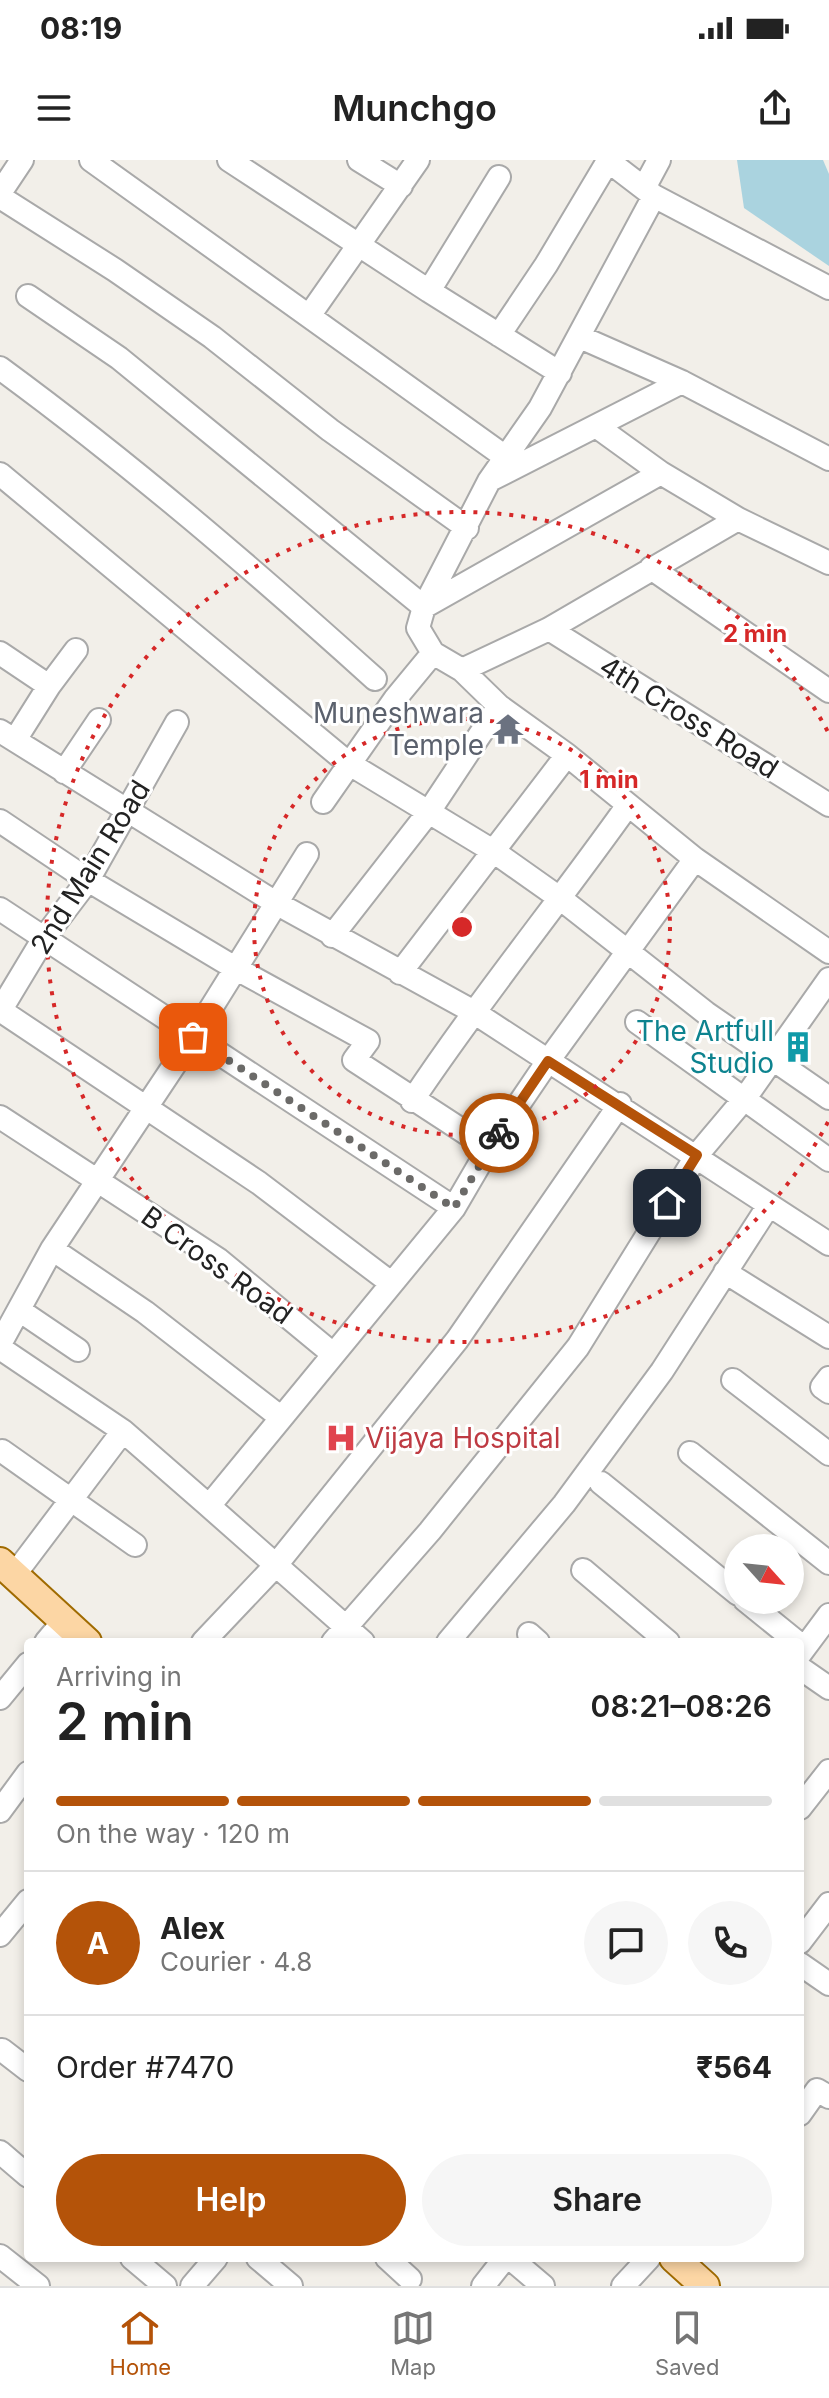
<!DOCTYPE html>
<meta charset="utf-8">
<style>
body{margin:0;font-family:Inter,sans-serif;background:#f6f6f6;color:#222;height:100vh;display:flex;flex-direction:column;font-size:30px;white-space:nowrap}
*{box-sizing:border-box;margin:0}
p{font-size:26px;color:#767676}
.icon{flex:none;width:44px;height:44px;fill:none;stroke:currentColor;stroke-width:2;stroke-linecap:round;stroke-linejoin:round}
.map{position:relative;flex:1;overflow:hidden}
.side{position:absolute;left:24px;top:1478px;width:780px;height:624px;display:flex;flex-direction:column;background:#fff;border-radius:8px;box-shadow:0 4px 12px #0003}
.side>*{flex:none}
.needle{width:52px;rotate:117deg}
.fabs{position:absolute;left:724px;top:1374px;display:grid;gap:16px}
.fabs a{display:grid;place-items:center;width:80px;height:80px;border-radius:50%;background:#fff;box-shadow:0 4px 12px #0003;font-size:40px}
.pin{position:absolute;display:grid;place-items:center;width:68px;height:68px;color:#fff;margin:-34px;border-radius:16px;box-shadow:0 4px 12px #0006}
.courier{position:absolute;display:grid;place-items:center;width:80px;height:80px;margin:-40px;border:6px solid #b45309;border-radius:50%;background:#fff;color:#222;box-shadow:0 2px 10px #0007}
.overview em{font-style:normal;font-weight:600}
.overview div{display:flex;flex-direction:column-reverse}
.overview{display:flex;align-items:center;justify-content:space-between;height:136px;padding:0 32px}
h1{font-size:52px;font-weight:600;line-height:60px}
.bar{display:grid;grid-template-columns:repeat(4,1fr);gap:12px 8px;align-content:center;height:96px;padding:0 32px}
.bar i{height:10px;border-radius:6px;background:#e0e0e0}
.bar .selected{background:#b45309}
.bar p{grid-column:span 4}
.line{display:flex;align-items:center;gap:20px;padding:0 32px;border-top:2px solid #e0e0e0}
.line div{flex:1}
.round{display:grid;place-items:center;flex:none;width:84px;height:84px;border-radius:42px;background:#f6f6f6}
.primary-button{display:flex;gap:16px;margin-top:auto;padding:16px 32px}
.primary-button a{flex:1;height:92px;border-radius:48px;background:#b45309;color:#fff;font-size:32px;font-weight:600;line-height:92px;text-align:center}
.primary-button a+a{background:#f6f6f6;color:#222}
.status{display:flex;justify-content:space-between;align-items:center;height:56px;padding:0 40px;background:#fff;direction:ltr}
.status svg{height:22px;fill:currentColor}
header{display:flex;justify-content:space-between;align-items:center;height:104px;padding:0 32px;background:#fff;font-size:36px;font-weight:600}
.tabs{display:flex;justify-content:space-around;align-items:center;height:112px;border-top:2px solid #e0e0e0;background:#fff;font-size:22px;color:#767676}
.tabs a{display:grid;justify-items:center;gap:4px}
.tabs .selected{color:#b45309}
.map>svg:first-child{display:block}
.water{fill:#aad3df}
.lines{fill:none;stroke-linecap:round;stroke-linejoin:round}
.minor-casing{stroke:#a9a9a9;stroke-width:26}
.major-casing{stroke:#a06b00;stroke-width:32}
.minor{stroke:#fff;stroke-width:22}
.major{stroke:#fcd6a4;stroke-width:28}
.done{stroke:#6b6a68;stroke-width:8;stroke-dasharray:0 14.4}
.route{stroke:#b45309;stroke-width:10}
.ring{fill:none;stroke:#d62828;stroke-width:4;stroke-dasharray:4 8}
.labels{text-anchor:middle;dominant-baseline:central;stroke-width:6;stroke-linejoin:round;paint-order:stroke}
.worship-label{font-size:28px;fill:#5b616d;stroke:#fff;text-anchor:end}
.street-label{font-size:28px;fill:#222;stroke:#fff}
.culture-label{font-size:28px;fill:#0d838f;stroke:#fff;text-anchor:end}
.health-label{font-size:28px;fill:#be3a42;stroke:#fff;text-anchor:start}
.centre{fill:#d62828;stroke:#fff;stroke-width:4}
.ring-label{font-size:24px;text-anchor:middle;font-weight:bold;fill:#d62828;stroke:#fff;stroke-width:6;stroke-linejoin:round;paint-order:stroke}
</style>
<div class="status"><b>08:19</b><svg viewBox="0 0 49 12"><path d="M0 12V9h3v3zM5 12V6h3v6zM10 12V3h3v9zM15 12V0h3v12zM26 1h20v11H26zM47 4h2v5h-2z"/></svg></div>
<header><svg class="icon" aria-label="menu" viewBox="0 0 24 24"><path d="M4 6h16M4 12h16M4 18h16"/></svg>Munchgo<svg class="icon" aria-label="share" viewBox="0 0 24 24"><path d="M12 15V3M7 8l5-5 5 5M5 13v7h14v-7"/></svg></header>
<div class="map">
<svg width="829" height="2126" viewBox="0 0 829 2126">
<rect width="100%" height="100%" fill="#f2efe9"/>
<!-- water -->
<path class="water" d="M737,0h86l6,14v92l-85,-58z"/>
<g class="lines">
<defs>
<path id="minor" d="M91,0l413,296
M229,0l200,131
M359,0l42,26
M607,0l47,36 175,92
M499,17l-70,114 131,82
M644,28l15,-28
M0,33l22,-33
M654,36l-114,212 -51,73 -65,126 -6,21 15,25 29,17 37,36 68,49 128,104 134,93
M0,37l115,73 97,67 118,93 137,98
M28,136l91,62 305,249 237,-134 77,46 91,44
M309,156l109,-156
M499,175l47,-70 62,-104
M580,177l102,45 147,77
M0,208c131,96 254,202 375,311
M596,266l65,47
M0,314l348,289 145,88 68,48 145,114 123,85
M490,320l192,-98
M651,408l178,123
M549,469l280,176
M0,493l49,33 -34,54
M462,510l87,-41 189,-110
M49,526l27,-36
M0,571l276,172 196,108 357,233
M64,612l35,-52
M323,642l72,-103 38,-46
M0,661l88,59 147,88 133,73 -14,19 135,88
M0,749l454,299
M332,776l96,-123 71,-107
M400,813l167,-218
M0,850l259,173 132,100
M0,851l44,-73 44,-58 89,-158
M637,862l192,138
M412,941c68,-102 145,-196 216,-296
M0,957l219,143 114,94
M52,1089l93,63 134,104
M725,1112l104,65
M19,1150l59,40
M0,1184l52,-95 141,-212 114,-183
M0,1188l123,83 86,75
M829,1218l-7,9 7,5
M733,1220l96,74
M2,1291l133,94
M690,1293l139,110
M601,1323l137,111
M583,1410l85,72
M15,1414l108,-143
M745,1440l52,42
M529,1474l9,8
M46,1482l17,-20
M203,1482l73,-77 181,-225 163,-236
M333,1482l97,-111 148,-184 119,-192 48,-57 84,-119
M363,1482l-154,-136 245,-298 35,-60 59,-87 147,-202
M448,1482l116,-138 98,-133 107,-166
M800,1494l29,-39
M800,1508l29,20
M0,1538l28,-34
M800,1648l29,-37
M0,1651l28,-38
M0,1775l28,-34
M800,1782l29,-38
M800,1804l29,20
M2,1890l26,20
M800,1954l17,-24 12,7
M0,1992l28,24
M0,2096l38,30
M132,2098l33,28
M258,2098l33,28
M387,2098l23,21
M510,2098l33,28
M192,2126l24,-28
M483,2126l22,-28
M623,2126l26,-28"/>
<path id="major" d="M0,1402l87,80
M674,2098l31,28"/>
</defs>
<!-- minor casing -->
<use href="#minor" class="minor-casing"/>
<!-- major casing -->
<use href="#major" class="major-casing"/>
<!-- minor -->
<use href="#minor" class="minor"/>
<!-- major -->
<use href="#major" class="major"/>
</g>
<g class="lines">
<!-- done -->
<path class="done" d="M193,877l261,171 45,-75"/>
<!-- route -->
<path class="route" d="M499,973l49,-72 149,94 -30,48"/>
</g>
<!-- distance rings -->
<g class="ring">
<circle cx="462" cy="767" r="208"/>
<path d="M828 962A415 415 0 1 1 828 572"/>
</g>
<!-- icons -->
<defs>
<symbol id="temple-bare" viewBox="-9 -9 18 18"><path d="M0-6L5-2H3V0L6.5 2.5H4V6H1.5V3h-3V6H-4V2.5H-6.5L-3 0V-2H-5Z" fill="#6b7280" stroke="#fff" stroke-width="2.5" paint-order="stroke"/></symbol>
<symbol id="building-bare" viewBox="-9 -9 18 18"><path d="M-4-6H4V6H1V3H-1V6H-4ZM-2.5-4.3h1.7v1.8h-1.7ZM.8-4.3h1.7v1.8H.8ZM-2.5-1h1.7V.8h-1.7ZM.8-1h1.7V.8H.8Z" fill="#0f9aa8" stroke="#fff" stroke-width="2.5" paint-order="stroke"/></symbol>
<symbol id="hospital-bare" viewBox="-9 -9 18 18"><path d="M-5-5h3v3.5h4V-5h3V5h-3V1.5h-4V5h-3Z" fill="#e0444e" stroke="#fff" stroke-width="2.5" paint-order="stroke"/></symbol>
</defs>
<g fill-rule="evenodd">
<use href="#temple-bare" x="486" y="547" width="44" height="44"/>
<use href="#building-bare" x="776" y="865" width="44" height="44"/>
<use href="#hospital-bare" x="319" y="1256" width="44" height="44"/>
</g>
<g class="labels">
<!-- worship labels -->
<g class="worship-label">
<text x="484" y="553">Muneshwara<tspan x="484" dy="32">Temple</tspan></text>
</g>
<!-- street labels -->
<g class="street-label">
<text transform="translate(689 557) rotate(32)">4th Cross Road</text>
<text transform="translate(90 707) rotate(-58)">2nd Main Road</text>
<text transform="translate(217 1105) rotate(36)">B Cross Road</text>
</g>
<!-- culture labels -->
<g class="culture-label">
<text x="774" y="871">The Artfull<tspan x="774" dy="32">Studio</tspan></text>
</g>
<!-- health labels -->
<g class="health-label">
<text x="365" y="1278">Vijaya Hospital</text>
</g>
</g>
<circle cx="462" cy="767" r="12" class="centre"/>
<g class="ring-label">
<text x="755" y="482">2 min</text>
<text x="609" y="628">1 min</text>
</g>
</svg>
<div class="fabs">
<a><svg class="needle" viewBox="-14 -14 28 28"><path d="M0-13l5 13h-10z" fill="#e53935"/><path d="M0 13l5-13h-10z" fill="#767676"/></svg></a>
</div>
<div class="pin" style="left:193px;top:877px;background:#ea580c"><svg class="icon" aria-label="bag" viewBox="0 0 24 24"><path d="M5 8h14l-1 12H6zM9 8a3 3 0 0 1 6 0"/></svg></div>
<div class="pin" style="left:667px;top:1043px;background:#1f2937"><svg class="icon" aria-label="home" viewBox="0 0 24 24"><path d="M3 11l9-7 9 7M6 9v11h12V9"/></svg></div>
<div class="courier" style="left:499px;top:973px"><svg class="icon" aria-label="bike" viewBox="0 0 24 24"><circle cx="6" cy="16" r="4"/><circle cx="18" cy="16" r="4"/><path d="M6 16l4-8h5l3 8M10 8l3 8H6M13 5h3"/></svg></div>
<section class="side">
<div class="overview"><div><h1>2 min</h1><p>Arriving in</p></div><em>08:21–08:26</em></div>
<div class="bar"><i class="selected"></i><i class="selected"></i><i class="selected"></i><i></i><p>On the way · 120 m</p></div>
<div class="line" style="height:144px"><b class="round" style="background:#b45309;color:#fff">A</b><div><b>Alex</b><p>Courier · 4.8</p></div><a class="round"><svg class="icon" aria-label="chat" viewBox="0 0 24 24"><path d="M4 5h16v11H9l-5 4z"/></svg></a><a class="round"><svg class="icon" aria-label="phone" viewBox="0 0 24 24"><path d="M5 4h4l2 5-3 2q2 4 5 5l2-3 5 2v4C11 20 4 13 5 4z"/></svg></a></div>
<div class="line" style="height:104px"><div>Order #7470</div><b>₹564</b></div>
<div class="primary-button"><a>Help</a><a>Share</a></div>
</section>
</div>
<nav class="tabs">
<a class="selected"><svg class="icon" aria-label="home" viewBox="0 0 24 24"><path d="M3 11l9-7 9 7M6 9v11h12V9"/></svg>Home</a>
<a><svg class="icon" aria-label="map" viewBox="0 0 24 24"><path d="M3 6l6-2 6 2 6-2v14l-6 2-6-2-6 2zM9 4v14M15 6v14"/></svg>Map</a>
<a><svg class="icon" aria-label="saved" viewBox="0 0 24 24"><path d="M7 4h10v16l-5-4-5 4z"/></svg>Saved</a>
</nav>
